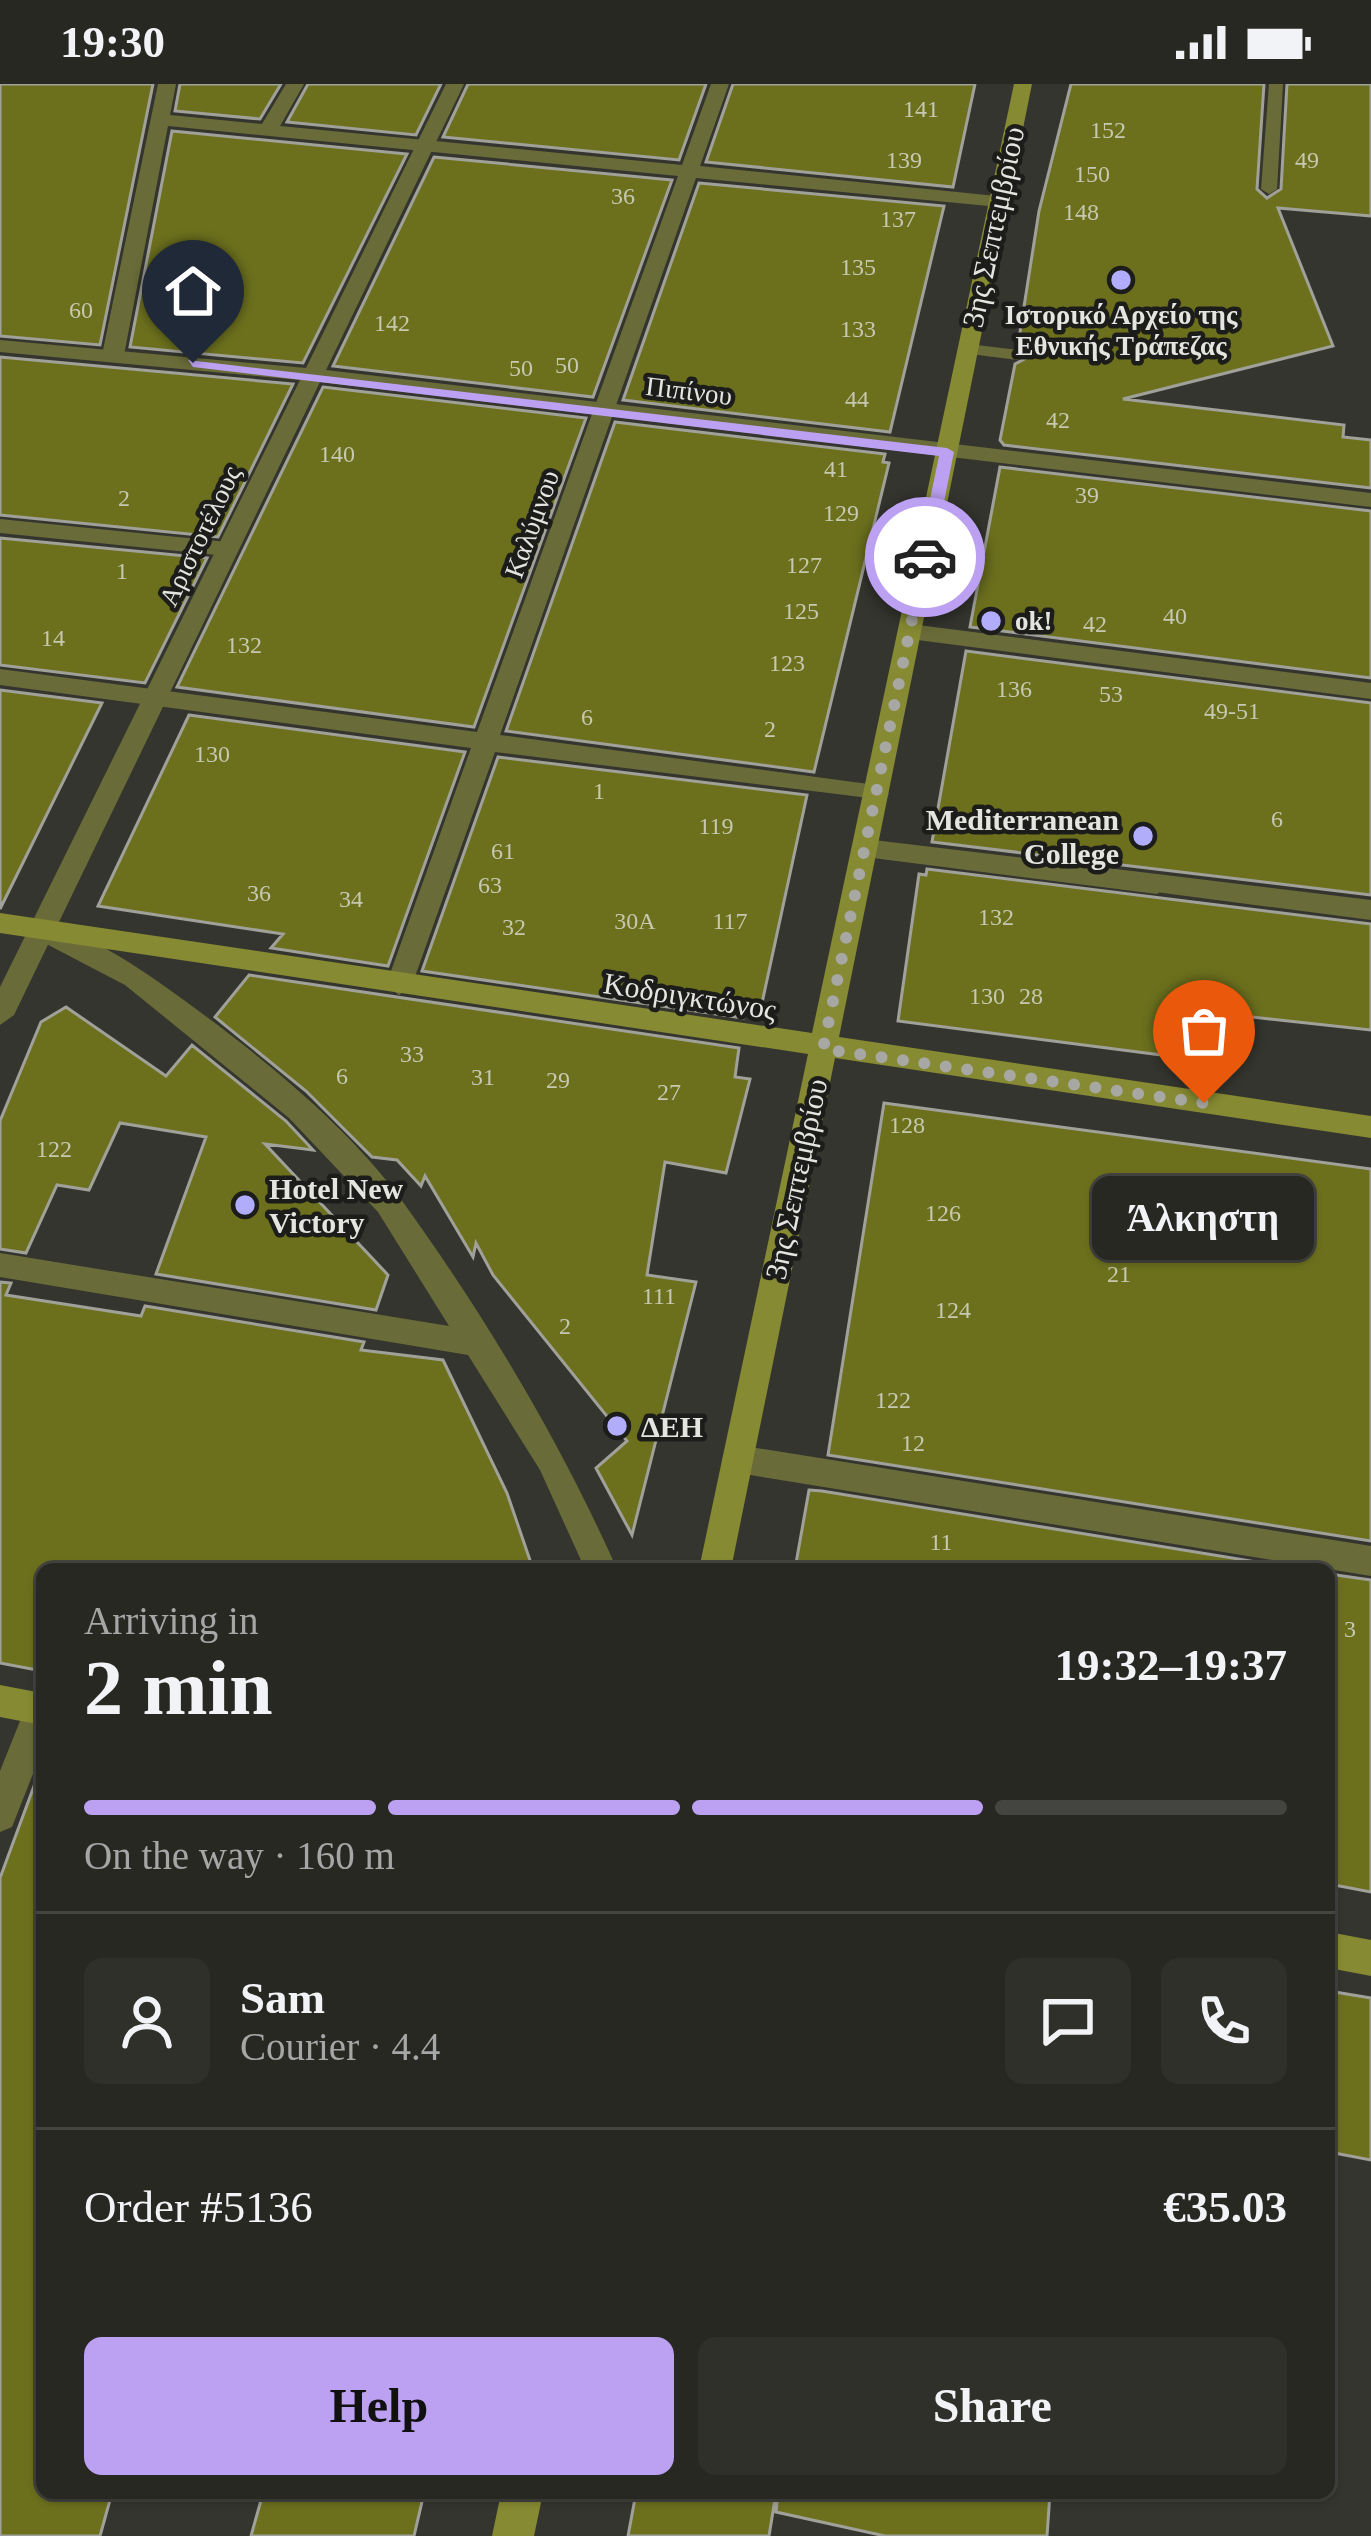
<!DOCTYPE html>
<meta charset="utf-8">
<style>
body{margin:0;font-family:"Times New Roman",serif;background:#30302b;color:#f1f3f6;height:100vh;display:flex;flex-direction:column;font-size:45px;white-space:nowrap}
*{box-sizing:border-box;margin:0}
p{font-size:39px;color:#a5a6a6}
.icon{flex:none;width:66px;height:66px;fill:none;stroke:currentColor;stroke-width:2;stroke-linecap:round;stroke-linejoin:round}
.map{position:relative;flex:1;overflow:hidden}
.drawer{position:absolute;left:36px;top:1479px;width:1299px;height:936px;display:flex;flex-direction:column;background:#282823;border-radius:18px;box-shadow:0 3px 9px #0004,0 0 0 3px #444441}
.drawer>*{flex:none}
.pin{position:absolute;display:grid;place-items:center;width:102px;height:102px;color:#fff;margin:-123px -51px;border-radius:50% 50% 50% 0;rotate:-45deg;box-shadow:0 0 12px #0007}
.pin .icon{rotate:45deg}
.courier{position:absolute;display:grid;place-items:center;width:120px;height:120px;margin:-60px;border:9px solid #bca0f2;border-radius:50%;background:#fff;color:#222;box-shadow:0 3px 15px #0007}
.bubble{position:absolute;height:84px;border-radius:18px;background:#282823;box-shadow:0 3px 9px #0004,0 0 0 3px #444441;font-size:39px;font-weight:700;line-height:84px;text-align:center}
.summary em{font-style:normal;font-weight:700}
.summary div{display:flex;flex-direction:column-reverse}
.summary{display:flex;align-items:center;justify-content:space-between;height:204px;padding:0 48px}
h1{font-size:78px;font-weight:700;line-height:90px}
.bar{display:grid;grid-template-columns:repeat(4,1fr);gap:18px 12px;align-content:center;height:144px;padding:0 48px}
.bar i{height:15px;border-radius:9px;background:#444441}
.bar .active{background:#bca0f2}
.bar p{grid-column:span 4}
.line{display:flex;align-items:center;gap:30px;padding:0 48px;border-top:3px solid #444441}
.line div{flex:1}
.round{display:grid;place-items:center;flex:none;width:126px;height:126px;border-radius:18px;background:#30302b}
.primary-button{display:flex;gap:24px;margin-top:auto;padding:24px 48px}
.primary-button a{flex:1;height:138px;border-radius:18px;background:#bca0f2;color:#111;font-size:48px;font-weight:700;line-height:138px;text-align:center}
.primary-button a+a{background:#30302b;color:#f1f3f6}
.status{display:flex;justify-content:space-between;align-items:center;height:84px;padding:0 60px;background:#282823;direction:ltr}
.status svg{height:33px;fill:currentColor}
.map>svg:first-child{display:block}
.building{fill:#6c701d;stroke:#a0a199;stroke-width:3}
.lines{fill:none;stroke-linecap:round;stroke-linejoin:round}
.service{fill:#696c38;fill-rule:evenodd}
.pedestrian{fill:#696c38;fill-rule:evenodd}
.minor{fill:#696c38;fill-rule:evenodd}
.tertiary{fill:#696c38;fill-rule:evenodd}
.secondary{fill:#868a32;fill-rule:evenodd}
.route{fill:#bca0f2}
.done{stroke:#a7a7a3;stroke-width:12;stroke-dasharray:0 21.6}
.poi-dot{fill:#b1adfa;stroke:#1c1d1a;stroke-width:4.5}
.labels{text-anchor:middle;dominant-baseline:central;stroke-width:9;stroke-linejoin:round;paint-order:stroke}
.number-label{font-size:24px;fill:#c6c8b0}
.far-poi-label{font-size:27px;font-weight:bold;fill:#e4e5e1;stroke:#1c1d1a}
.far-street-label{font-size:27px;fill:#e4e5e1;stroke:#1c1d1a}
.street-label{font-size:30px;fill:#e4e5e1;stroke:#1c1d1a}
.poi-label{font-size:30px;font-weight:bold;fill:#e4e5e1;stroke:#1c1d1a;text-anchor:start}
</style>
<div class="status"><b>19:30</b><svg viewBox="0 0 49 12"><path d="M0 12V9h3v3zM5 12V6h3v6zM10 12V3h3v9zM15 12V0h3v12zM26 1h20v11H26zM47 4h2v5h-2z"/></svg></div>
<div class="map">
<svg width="1371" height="2452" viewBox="0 0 1371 2452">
<rect width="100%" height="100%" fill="#35352f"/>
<!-- building -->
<path class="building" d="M0,0h153l-53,261 -100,-9z
M180,0h101l-21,35 -85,-8z
M308,0h133l-25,51 -129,-13z
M468,0h238l-27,76 -236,-23z
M733,0h242l-22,103 -247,-25z
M1071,0h193l-7,105 10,9 14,-9 6,-105h84v132l-93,-8 55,138 -210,53 221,26 -1,12 28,3v48l-367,-43 -4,-5 15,-76 15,-8 -12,-11 21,-134z
M172,47l235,23 -104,209 -173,-16z
M434,73l238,23 -79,217 -260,-31z
M699,99l245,23 -54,226 -267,-32z
M0,273l293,27 -75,153 -218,-22z
M323,303l263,31 -112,309 -297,-40z
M615,338l270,32 -2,8 6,1 -75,309 -308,-41z
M1000,383l371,44v167l-401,-51z
M0,454l207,20 -62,125 -145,-18z
M966,567l405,52v192l-439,-53z
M0,606l102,13 -102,206z
M189,631l276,37 -77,214 -117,-18 12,-14 -185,-28z
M498,673l309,38 -45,208 -17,-2 -2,17 -321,-47z
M927,785l444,55v106l-192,-21 -2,48 -279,-36 21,-147 7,1z
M249,891l490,73 -4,29 15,2 -24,94 -61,-11 -18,113 49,7 -64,253 -36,-67 31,-27 -134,-166 -17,-32 -3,14 -48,-81 -4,10 -24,-26 -25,-3 -66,-66 -91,-74z
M66,923l100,69 26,-31 94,76 27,29 -48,-6 123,131 -12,35 -220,-36 50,-137 -86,-14 -31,67 -32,-5 -31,68 -26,-4v-128l41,-99z
M884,1019l487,66v372l-543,-86z
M0,1198l11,1 -5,12 135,21 4,-10 219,36 -3,8 82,10 64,133 26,76h-491v102l-42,-8z
M809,1406l13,1 478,78h-505z
M1329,1490l42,6v312l-42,-8z
M37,1694l5,1v714h70l-12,43h-100v-658z
M1329,1907l42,7v162l-42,-8z
M263,2409h161l-10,43h-163z
M636,2409h140l-7,43h-141z
M778,2409h272l-3,43h-162l-109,-24z"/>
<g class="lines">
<!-- service -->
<path class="service" d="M1269,0h14l-6,105 -8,5 -8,-5z
M968,260l50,6 8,5 -8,5 -56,-7 -2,-4z"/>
<!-- pedestrian -->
<path class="pedestrian" d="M1157,790l214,26v20l-223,-29 -4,-7z
M32,1633l10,4v30l-30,76 -12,5v-61l20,-50z"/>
<!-- minor -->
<path class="minor" d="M158,0h18l-6,31 92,9 24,-40h18l-24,42 402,39 29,-81h18l-29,82 306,31v8l-7,2 -303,-29 -196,557 376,50 13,9 -4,6 -390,-48 -83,233 -13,10 -13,-10 85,-237 -471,-63v-16l477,63 201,-556 -510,-50 -44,229 -11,6 -11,-6z
M0,435l227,23 11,7 -11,7 -227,-23z
M910,540l461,59v16l-469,-61v-12z
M865,755l292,35 13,10 -13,10 -292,-37 -13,-9z
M42,836c54,17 105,53 150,86 71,52 156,121 208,192 84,116 159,241 217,371h-32l-45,-99 -72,-115 -468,-78v-24l449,73 -71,-114 -89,-94 -164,-133 -92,-48 -4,-7z
M738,1361l633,101v30l-633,-103 -11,-4 -5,-10 5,-10z"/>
<!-- tertiary -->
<path class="tertiary" d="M446,0h18l-138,286 1045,123v14l-1051,-125 -306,633 -14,10v-38l300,-607 -300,-28v-12l306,28z"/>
<!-- secondary -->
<path class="secondary" d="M1014,0h18l-193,953 532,79v22l-536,-80 -104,511h-32l109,-515 -808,-121v-20l812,120z
M0,1601l42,8v32l-42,-8z
M1329,1848l42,8v36l-42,-8z
M501,2409h42l-9,43h-42z"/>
</g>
<!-- route -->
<path class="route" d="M188,276l759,88 7,4 -21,105 -8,5 -7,-5 21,-101 -746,-89z"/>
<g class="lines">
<!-- done -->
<path class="done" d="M925,473l-102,492 381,54"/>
</g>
<!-- markers -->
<g class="poi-dot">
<circle cx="1121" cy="196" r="12"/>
<circle cx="991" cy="537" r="12"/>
<circle cx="1143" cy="752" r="12"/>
<circle cx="245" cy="1121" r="12"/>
<circle cx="617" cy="1342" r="12"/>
</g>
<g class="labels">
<!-- number labels -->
<g class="number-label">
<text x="921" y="25">141</text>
<text x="1108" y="46">152</text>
<text x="904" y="76">139</text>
<text x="1307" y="76">49</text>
<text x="1092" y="90">150</text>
<text x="623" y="112">36</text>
<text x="1081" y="128">148</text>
<text x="898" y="135">137</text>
<text x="858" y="183">135</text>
<text x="81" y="226">60</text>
<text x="392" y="239">142</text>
<text x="858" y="245">133</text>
<text x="567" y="281">50</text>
<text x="521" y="284">50</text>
<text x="857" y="315">44</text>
<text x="1058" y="336">42</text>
<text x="337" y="370">140</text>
<text x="836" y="385">41</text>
<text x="1087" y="411">39</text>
<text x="124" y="414">2</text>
<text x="841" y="429">129</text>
<text x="804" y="481">127</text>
<text x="122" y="487">1</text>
<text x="801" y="527">125</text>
<text x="1175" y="532">40</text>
<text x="1095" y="540">42</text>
<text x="53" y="554">14</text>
<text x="244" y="561">132</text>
<text x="787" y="579">123</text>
<text x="1014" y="605">136</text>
<text x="1111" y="610">53</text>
<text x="1232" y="627">49-51</text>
<text x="587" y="633">6</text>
<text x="770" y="645">2</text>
<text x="212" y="670">130</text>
<text x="599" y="707">1</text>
<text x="1277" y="735">6</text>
<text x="716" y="742">119</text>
<text x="503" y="767">61</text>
<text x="490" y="801">63</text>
<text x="259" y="809">36</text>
<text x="351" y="815">34</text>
<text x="996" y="833">132</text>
<text x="635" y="837">30Α</text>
<text x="730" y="837">117</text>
<text x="514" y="843">32</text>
<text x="987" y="912">130</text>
<text x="1031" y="912">28</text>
<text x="412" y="970">33</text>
<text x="342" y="992">6</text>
<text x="483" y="993">31</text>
<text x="558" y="996">29</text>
<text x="669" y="1008">27</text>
<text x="907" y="1041">128</text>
<text x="54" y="1065">122</text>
<text x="943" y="1129">126</text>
<text x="1119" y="1190">21</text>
<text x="659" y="1212">111</text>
<text x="953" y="1226">124</text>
<text x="565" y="1242">2</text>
<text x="893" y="1316">122</text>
<text x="913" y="1359">12</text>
<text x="941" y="1458">11</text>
<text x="1350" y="1545">3</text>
</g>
<!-- far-poi labels -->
<g class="far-poi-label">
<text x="1121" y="231">Ιστορικό Αρχείο της<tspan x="1121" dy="31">Εθνικής Τράπεζας</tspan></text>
<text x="1015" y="537" text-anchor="start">ok!</text>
</g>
<!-- far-street labels -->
<g class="far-street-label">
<text transform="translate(689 307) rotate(7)">Πιπίνου</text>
<text transform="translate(532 440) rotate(-70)">Καλύμνου</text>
<text transform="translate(200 452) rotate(-64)">Αριστοτέλους</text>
</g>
<!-- street labels -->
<g class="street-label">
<text transform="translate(993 143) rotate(-78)">3ης Σεπτεμβρίου</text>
<text transform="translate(690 912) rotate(9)">Κοδριγκτώνος</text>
<text transform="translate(796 1095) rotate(-78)">3ης Σεπτεμβρίου</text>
</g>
<!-- poi labels -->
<g class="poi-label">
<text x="1119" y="735" text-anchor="end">Mediterranean<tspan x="1119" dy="34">College</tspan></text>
<text x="269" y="1104">Hotel New<tspan x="269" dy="34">Victory</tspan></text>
<text x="641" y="1342">ΔΕΗ</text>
</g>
</g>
</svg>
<div class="pin" style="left:1204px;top:1019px;background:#ea580c"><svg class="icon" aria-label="bag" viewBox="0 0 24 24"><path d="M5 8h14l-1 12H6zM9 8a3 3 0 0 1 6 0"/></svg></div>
<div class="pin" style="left:193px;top:279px;background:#1f2937"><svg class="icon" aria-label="home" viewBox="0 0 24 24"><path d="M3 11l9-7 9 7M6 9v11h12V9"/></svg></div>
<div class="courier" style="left:925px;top:473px"><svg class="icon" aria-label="car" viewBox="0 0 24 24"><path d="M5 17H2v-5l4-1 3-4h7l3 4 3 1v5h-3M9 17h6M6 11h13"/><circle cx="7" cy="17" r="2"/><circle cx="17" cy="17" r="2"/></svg></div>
<div class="bubble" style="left:1092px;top:1092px;width:222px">Άλκηστη</div>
<section class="drawer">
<div class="summary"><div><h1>2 min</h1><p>Arriving in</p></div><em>19:32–19:37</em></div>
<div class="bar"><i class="active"></i><i class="active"></i><i class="active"></i><i></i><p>On the way · 160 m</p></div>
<div class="line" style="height:216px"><a class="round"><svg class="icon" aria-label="person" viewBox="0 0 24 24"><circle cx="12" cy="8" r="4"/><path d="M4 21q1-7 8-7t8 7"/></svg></a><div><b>Sam</b><p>Courier · 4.4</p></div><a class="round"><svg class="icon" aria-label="chat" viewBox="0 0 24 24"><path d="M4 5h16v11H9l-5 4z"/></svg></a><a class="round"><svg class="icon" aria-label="phone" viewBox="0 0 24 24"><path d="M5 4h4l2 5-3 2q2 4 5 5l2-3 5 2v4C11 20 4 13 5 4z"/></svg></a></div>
<div class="line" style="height:156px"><div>Order #5136</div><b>€35.03</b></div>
<div class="primary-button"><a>Help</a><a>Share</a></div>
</section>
</div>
